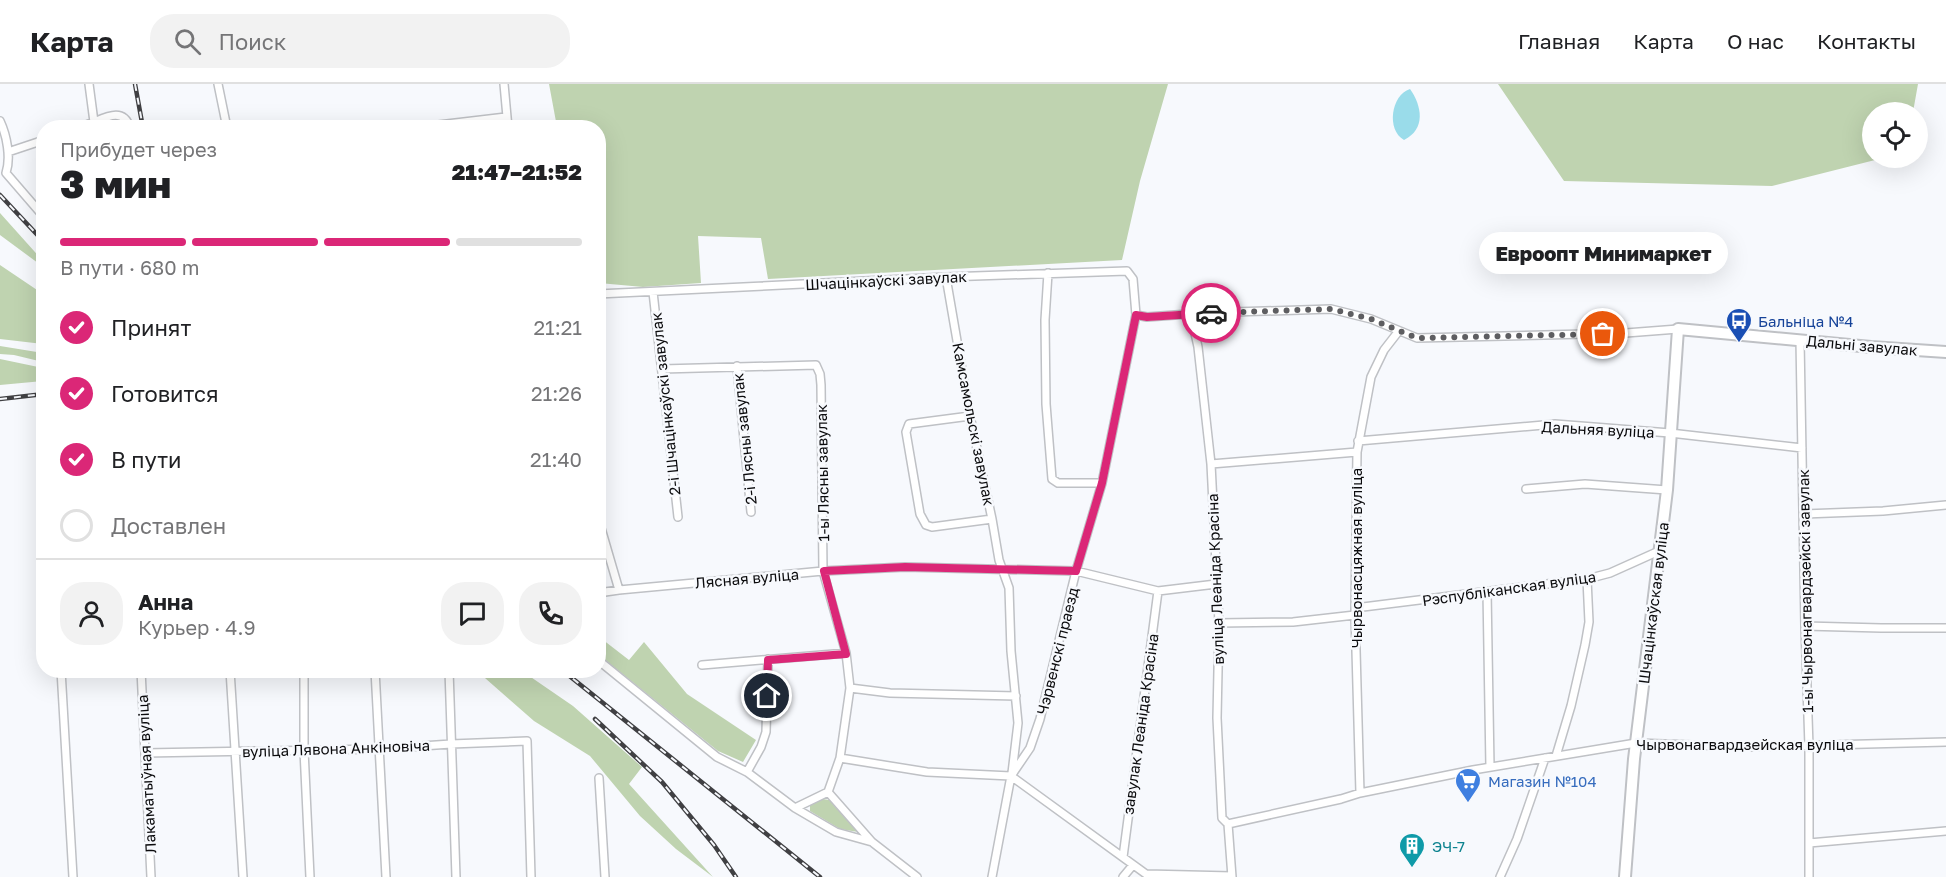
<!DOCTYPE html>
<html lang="ru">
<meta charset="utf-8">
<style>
body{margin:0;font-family:"Golos Text",sans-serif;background:#f2f2f2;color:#202124;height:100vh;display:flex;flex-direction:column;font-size:22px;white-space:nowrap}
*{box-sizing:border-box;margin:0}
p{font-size:20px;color:#757577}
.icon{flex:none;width:33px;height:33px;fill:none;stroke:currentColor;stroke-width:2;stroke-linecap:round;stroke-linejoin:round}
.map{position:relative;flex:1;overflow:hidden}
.panel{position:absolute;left:36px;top:36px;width:570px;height:558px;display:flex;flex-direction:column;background:#fff;border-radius:24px;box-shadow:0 6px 24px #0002}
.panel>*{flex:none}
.buttons{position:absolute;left:1862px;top:18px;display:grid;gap:12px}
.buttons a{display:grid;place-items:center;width:66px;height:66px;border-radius:50%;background:#fff;box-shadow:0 6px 24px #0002;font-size:30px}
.pin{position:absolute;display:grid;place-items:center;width:51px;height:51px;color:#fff;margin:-26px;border:3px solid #fff;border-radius:50%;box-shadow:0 2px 6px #0007}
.courier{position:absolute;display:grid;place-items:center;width:60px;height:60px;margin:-30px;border:4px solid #db2777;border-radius:50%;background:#fff;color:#222;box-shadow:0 2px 8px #0007}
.bubble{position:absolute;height:42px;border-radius:21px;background:#fff;box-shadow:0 6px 24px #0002;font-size:20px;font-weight:800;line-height:42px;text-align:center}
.summary em{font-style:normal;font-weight:800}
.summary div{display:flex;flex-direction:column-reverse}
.summary{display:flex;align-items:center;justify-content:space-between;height:102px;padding:0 24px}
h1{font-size:39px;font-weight:800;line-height:45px}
.bar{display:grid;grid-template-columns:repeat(4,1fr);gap:9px 6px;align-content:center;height:72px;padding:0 24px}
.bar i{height:8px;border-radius:4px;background:#e0e0e0}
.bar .current{background:#db2777}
.bar p{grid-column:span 4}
.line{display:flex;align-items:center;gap:15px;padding:0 24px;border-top:2px solid #e0e0e0}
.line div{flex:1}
.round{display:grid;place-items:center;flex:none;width:63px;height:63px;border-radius:24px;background:#f2f2f2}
ol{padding:0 24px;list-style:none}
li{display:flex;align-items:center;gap:18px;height:66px}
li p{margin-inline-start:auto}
li .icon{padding:6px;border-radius:50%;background:#db2777;color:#fff;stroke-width:4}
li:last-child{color:#757577}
li i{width:33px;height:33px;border:3px solid #e0e0e0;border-radius:50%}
header{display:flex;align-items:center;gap:36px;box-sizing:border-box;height:84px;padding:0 30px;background:#fff;border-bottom:2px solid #e0e0e0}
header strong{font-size:28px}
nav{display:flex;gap:33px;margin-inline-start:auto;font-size:21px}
.search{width:420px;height:54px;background:#f2f2f2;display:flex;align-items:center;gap:15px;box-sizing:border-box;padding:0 21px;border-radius:24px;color:#757577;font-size:22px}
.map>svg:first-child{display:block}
.green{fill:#bfd3b0}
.water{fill:#9adcea}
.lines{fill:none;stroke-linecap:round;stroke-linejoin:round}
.street-casing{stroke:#bfc1c5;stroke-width:10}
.secondary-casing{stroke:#bfc1c5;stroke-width:14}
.street{stroke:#fff;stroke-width:7}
.secondary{stroke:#fff;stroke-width:10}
.rail-casing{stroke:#404043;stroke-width:4.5}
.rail{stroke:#f7f9fd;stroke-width:2;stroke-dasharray:7;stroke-linecap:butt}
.done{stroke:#5e5e61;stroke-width:6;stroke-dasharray:0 10.8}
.route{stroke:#db2777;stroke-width:8}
.labels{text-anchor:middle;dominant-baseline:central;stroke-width:5;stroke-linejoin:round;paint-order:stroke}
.street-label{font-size:15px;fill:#0b0b0d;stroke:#f7f9fd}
.transit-label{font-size:15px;fill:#164399;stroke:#f7f9fd;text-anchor:start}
.shop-label{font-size:15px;fill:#366cbe;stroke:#f7f9fd;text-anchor:start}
.culture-label{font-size:15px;fill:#0d838f;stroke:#f7f9fd;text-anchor:start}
</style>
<header>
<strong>Карта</strong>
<div class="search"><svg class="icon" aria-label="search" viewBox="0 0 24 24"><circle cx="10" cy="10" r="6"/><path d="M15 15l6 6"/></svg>Поиск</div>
<nav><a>Главная</a><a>Карта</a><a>О нас</a><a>Контакты</a></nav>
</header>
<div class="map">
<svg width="1946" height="793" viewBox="0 0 1946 793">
<rect width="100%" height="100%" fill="#f7f9fd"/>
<!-- green -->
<path class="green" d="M549,0h619l-28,97 -18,79 -354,19 -7,-41 -63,-2 3,47 -58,4 -44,-4 -1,-155 -41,-1z
M1498,0h420l-5,28h-41v46h11l-111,28 -208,-5z
M0,129l43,48 -1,5 -42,-31z
M0,181l43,29v50l-43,-5z
M0,262l43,7v9l-29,-7 -14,-1z
M0,275l43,9v13l-43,4z
M598,552l31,24 15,-18 43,52 69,46 -13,22 -25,-11 -119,-96z
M477,587h45l51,35 69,61 -13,17 84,93 -37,-28 -36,-33 -50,-60 -56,-35z
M823,715l6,1 29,32 -18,-3 -30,-18v-6z"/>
<!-- water -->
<path class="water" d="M1410,5c12,17 16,40 -6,51 -18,-10 -13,-45 6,-51z"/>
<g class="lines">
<defs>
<path id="street" d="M218,0l9,44
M504,0l4,44
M0,37c7,15 11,37 6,52l38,44
M94,38c14,-6 30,-14 36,6
M79,44l15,-6 -5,-38
M413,44l93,-11
M8,68l36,-12
M1048,189l-3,47 1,84 6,75 6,4h44
M946,193l24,139 22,103 7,41 10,28 2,63 7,72 -6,50
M653,208l25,225
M598,210l348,-17 181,-6 6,8 3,36 -34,168 -26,88 -36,148 -10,29 -19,28 -19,101
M1136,231l11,2 56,-4 128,-4 40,10 46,19 209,-5 52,-4
M1191,231l7,32 13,117 8,159 -2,95 5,100 6,6 4,53
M1800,256l5,286 4,121v130
M737,282l14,146
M662,285l154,-4 4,9 1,11 2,186 23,82 4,35 -10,70 -12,34 44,50 45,35
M970,332l-61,8 -3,8 14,82 6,11 6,2 60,-8
M1358,357l197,-17 115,9 132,15
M1211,380l146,-12
M1526,405l59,-5 82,6
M1804,430l79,-3 63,-6
M598,434l21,72
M1487,507l3,176
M598,509l21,-3 204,-19 82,-4 171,4 82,20 58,-7
M1355,524l232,-29 23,-6 49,-22
M1219,539l74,-1 62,-7
M1805,542l76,2h65
M598,576l119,97 30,15 48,36 41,24 36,10
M702,581l144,-12
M61,586l12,207
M141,586l10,207
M230,586l13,207
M304,586v80l6,127
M375,586l11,207
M449,586l7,207
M850,604l40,5 126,3
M145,669l233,-4 73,-5 76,-3 4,136
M1556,672l15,-50 14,-61 4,-23 -2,-43
M840,674l87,14 84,4
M747,688l14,-25 5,-15 2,-73
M1011,692l135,98 86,2
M599,694l6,99
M1360,709l-5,-178 2,-163 14,-75 13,-27 14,-18
M795,724l33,-16
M1228,740l113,-25 19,-6 113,-23 163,-27 113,4 197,-5
M1809,759l137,-12
M1123,773l35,-266
M1123,793l10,-12
M1500,793l17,-38 28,-81"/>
<path id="secondary" d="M1625,793l9,-118 33,-269 11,-161 193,18 75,5"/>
</defs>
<!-- street casing -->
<use href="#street" class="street-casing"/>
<!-- secondary casing -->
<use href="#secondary" class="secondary-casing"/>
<!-- street -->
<use href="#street" class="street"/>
<!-- secondary -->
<use href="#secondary" class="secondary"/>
<defs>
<path id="rail" d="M135,0l8,44
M0,111l44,47
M0,315l44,-5
M562,586l258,207
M595,635l67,63 52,63 22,32"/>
</defs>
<!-- rail casing -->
<use href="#rail" class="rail-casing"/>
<!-- rail -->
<use href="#rail" class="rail"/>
</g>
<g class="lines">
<!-- done -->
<path class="done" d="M1211,229l120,-4 40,10 46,19 186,-4"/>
<!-- route -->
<path class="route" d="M767,612l1,-36 78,-6 -22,-83 81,-4 171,4 26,-88 34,-168 11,2 64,-4"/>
</g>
<!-- icons -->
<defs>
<symbol id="bus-pin" viewBox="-11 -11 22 30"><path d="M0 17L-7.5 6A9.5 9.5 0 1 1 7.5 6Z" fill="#1a4fb4" stroke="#f7f9fd"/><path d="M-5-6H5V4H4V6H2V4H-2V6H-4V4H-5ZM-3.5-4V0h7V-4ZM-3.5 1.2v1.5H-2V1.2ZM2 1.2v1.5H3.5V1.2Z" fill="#fff"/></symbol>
<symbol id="supermarket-pin" viewBox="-11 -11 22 30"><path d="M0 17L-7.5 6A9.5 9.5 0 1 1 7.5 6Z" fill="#3f7fe0" stroke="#f7f9fd"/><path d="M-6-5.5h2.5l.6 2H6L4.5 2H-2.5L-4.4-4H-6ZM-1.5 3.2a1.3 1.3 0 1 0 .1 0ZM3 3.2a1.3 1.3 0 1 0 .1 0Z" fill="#fff"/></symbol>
<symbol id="building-pin" viewBox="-11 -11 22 30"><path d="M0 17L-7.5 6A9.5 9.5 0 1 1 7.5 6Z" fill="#0f9aa8" stroke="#f7f9fd"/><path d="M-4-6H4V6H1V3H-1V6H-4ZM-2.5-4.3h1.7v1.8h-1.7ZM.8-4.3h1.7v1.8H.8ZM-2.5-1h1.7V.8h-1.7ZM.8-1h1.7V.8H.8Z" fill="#fff"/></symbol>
</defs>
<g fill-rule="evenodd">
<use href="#bus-pin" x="1724" y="222" width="30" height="40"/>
<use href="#supermarket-pin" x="1453" y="682" width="30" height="40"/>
<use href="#building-pin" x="1397" y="747" width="30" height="40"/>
</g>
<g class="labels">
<!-- street labels -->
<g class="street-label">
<text transform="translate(886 196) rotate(-3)">Шчацінкаўскі завулак</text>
<text transform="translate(1862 261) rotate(5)">Дальні завулак</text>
<text transform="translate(665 320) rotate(-96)">2-і Шчацінкаўскі завулак</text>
<text transform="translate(974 340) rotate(79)">Камсамольскі завулак</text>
<text transform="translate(1598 345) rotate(3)">Дальняя вуліца</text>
<text transform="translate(744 355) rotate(-96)">2-і Лясны завулак</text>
<text transform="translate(822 389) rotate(-91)">1-ы Лясны завулак</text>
<text transform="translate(1356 474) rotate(-90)">Чырвонасцяжная вуліца</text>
<text transform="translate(747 494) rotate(-5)">Лясная вуліца</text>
<text transform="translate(1215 495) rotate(-92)">вуліца Леаніда Красіна</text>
<text transform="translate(1509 504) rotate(-8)">Рэспубліканская вуліца</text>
<text transform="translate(1805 507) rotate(-91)">1-ы Чырвонагвардзейскі завулак</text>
<text transform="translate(1653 519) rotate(-83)">Шчацінкаўская вуліца</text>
<text transform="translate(1057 567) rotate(-76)">Чэрвенскі праезд</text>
<text transform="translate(1140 640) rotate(-82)">завулак Леаніда Красіна</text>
<text x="1745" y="660">Чырвонагвардзейская вуліца</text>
<text transform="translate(336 664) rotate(-2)">вуліца Лявона Анкіновіча</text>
<text transform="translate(146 690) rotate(-93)">Лакаматыўная вуліца</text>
</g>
<!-- transit labels -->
<g class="transit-label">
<text x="1758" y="237">Бальніца №4</text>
</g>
<!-- shop labels -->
<g class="shop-label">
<text x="1488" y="697">Магазин №104</text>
</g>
<!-- culture labels -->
<g class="culture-label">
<text x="1432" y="762">ЭЧ-7</text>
</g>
</g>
</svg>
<div class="buttons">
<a><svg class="icon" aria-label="locate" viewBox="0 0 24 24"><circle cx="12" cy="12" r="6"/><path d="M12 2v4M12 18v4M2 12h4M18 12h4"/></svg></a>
</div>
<div class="pin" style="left:1603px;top:250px;background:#ea580c"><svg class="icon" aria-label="bag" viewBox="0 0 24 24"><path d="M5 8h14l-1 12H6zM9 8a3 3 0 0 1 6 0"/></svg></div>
<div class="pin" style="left:767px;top:612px;background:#1f2937"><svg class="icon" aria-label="home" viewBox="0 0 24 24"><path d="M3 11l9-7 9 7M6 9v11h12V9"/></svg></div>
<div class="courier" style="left:1211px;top:229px"><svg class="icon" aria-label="car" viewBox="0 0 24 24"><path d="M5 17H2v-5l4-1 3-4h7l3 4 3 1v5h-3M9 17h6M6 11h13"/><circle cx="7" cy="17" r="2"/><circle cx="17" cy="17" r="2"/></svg></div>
<div class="bubble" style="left:1479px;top:148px;width:249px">Евроопт Минимаркет</div>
<section class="panel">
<div class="summary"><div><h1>3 мин</h1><p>Прибудет через</p></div><em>21:47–21:52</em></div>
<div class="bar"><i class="current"></i><i class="current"></i><i class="current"></i><i></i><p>В пути · 680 m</p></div>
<ol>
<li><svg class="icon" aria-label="check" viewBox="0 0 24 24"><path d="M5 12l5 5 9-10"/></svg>Принят<p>21:21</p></li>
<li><svg class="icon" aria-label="check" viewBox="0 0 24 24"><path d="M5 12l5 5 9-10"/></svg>Готовится<p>21:26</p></li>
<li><svg class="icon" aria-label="check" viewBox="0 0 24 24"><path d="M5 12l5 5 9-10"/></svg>В пути<p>21:40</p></li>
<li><i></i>Доставлен</li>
</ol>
<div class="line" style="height:108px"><a class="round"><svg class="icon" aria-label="person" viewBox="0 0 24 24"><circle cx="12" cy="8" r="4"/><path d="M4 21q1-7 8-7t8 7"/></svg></a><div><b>Анна</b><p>Курьер · 4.9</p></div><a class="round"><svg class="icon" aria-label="chat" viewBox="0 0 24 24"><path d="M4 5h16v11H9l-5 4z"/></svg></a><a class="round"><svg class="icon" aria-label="phone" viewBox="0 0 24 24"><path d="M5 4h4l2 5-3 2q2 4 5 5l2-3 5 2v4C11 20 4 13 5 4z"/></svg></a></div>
</section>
</div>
